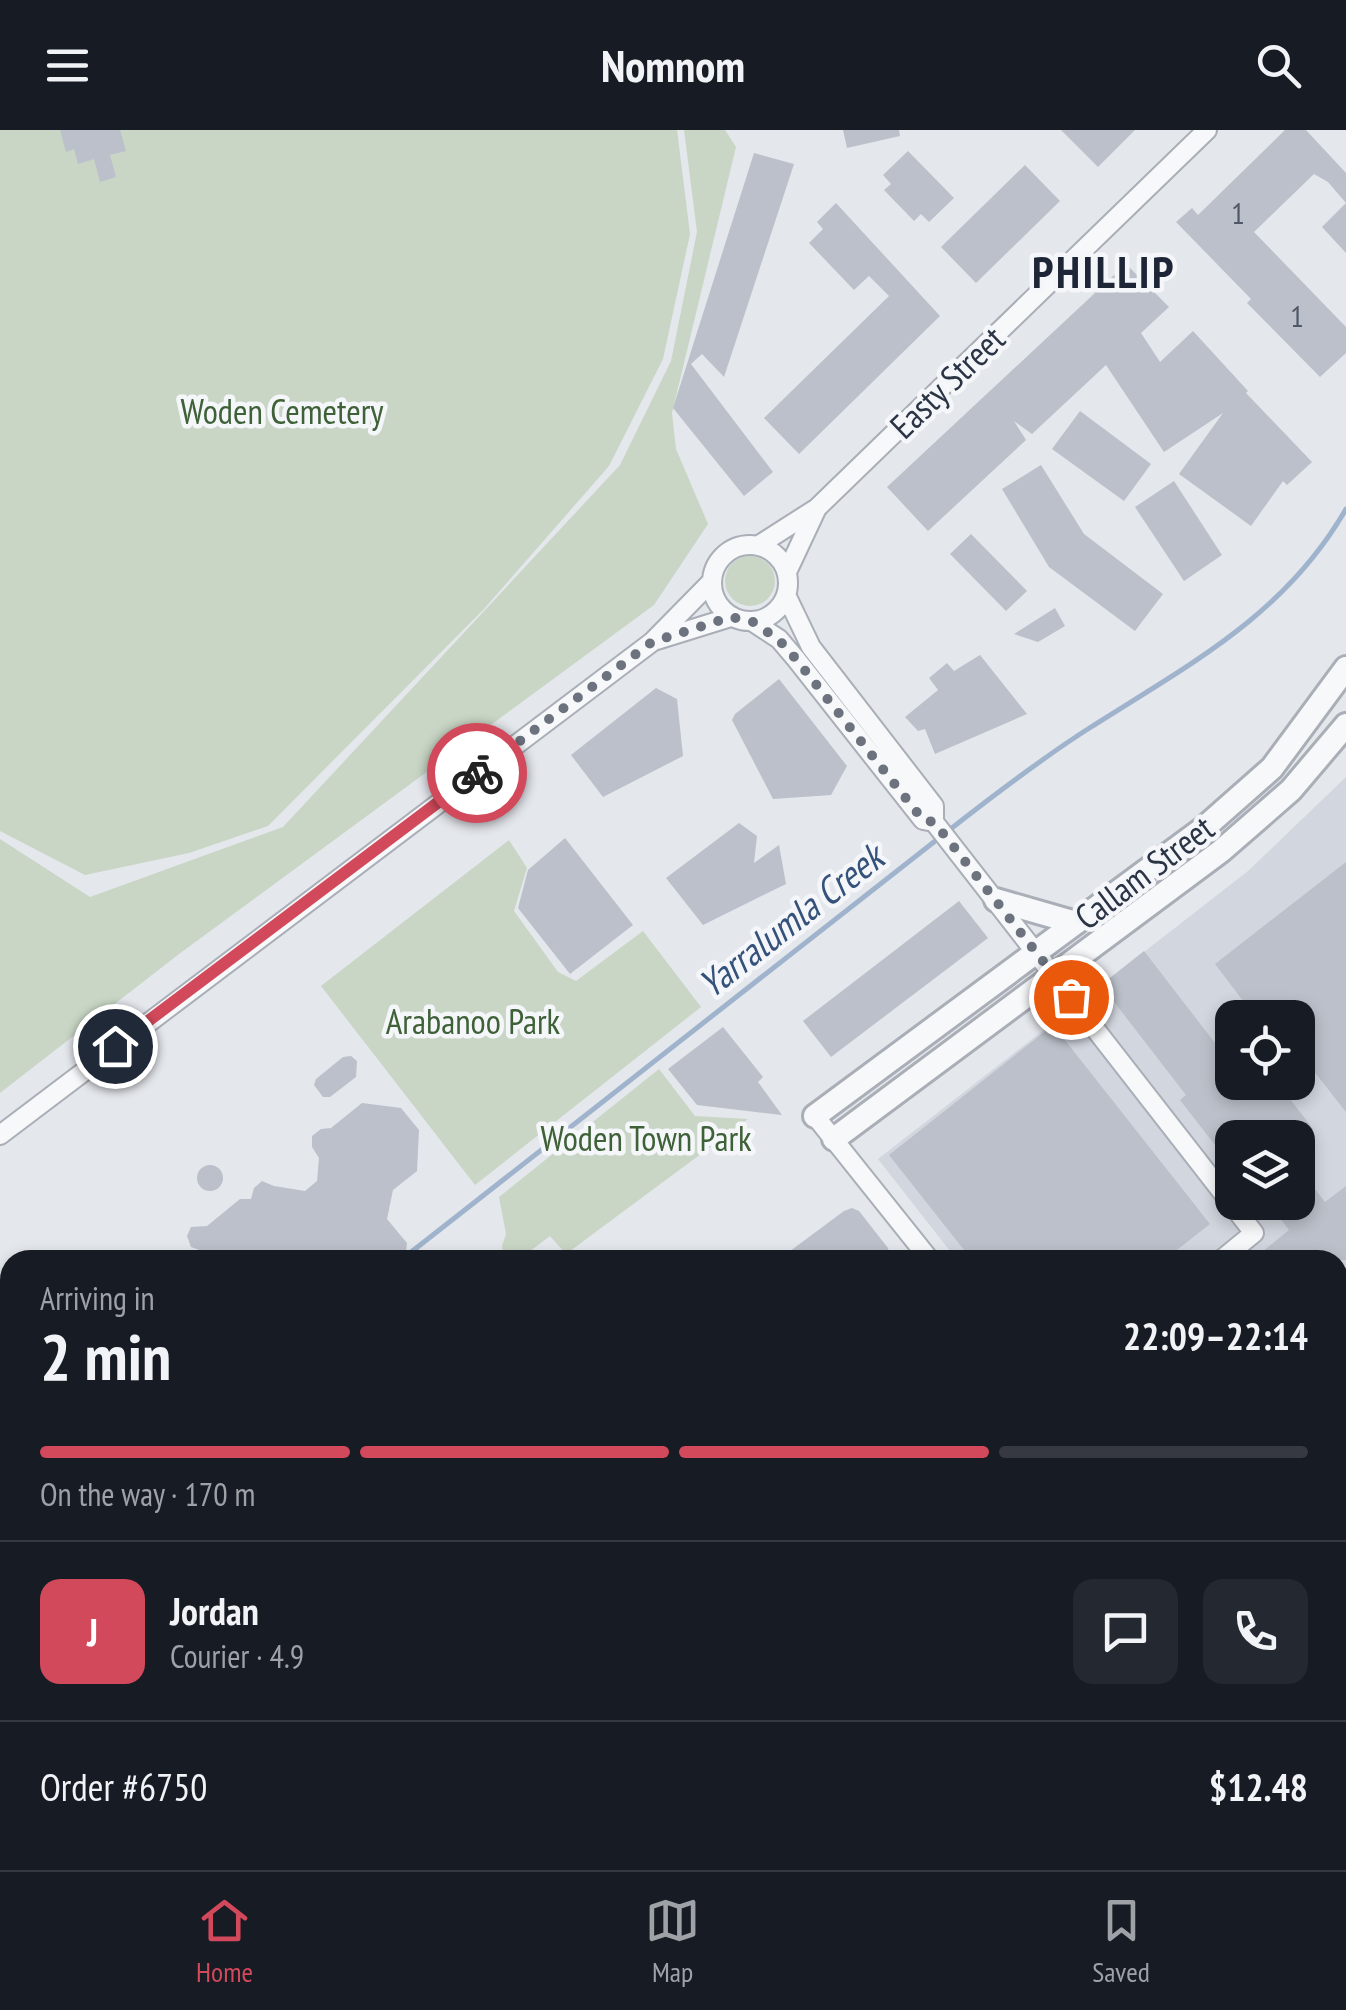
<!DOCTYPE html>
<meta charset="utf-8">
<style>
body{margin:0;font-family:"PT Sans Narrow",sans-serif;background:#242831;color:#f1f3f6;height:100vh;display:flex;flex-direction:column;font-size:38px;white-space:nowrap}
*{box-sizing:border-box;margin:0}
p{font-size:32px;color:#9ea1a6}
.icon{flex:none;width:55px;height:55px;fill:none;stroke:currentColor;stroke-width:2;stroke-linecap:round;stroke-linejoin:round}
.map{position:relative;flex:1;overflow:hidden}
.side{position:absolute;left:0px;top:1120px;width:1348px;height:620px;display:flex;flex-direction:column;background:#171b24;border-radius:30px 30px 0 0;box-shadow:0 5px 15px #0003}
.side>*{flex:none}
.buttons{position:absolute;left:1215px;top:870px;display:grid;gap:20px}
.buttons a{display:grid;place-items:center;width:100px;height:100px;border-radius:20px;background:#171b24;box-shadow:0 5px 15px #0003;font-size:50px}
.pin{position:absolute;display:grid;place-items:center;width:85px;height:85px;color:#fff;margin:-42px;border:5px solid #fff;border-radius:50%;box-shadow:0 2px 10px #0007}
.courier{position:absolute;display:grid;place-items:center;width:100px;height:100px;margin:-50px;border:8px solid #d1495b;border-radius:50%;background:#fff;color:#222;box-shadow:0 2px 12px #0007}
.overview em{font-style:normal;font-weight:700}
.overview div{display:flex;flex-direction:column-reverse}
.overview{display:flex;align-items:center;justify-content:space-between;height:170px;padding:0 40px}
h1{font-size:65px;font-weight:700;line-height:75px}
.bar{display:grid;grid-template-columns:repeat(4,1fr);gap:15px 10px;align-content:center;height:120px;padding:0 40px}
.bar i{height:12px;border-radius:8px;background:#363941}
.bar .selected{background:#d1495b}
.bar p{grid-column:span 4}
.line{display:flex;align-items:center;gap:25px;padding:0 40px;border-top:2px solid #363941}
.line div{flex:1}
.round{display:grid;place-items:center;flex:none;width:105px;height:105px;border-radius:20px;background:#242831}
header{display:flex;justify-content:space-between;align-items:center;height:130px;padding:0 40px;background:#171b24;font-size:45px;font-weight:700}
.menu{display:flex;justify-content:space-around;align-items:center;height:140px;border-top:2px solid #363941;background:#171b24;font-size:28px;color:#9ea1a6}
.menu a{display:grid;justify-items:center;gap:5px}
.menu .selected{color:#d1495b}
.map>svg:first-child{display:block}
.built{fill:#d2d6de;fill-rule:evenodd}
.green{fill:#c9d6c5}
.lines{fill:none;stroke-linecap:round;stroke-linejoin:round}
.stream{stroke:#9fb4cc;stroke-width:5}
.building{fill:#bbc0ca}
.minor-casing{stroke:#a9aeb7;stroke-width:22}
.tertiary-casing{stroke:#a9aeb7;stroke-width:28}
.secondary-casing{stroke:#a9aeb7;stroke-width:30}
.minor{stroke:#f7f8fa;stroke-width:18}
.tertiary{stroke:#f7f8fa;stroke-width:22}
.secondary{stroke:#fff;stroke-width:25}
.done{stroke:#6c737f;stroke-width:10;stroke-dasharray:0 18}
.route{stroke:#d1495b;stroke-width:12}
.labels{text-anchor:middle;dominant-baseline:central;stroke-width:9;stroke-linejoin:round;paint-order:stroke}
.number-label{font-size:30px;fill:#4f5766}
.street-label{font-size:35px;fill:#2b3445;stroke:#f4f6f9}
.park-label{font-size:35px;fill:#3f6138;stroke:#f4f6f9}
.water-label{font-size:38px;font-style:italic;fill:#34527a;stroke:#f4f6f9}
.district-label{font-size:45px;font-weight:bold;letter-spacing:2.5px;fill:#1d2536;stroke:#f4f6f9}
</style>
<header><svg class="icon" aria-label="menu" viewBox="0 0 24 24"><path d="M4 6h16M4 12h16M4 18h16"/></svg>Nomnom<svg class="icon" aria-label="search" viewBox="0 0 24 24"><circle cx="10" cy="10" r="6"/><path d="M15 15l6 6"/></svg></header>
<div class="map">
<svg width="1346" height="1740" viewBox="0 0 1346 1740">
<rect width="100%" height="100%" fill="#e4e7ec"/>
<!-- built -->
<path class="built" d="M1346,647v1093l-9,-10 1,-600h-381l-79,-101 370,-288zM1232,888h66v64h-66zM1232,1008h66v64h-66z
M10,1685v45h37l6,10h-53v-49z"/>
<!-- green -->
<path class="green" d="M0,0h677l13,104 -27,125 -54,107 -125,143 -216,217 -79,27 -104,22 -85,-44z
M684,0h41l11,17 -64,266 4,36 32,75 -54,81 -475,349 -179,139v-254l90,58 193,-70 337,-362 51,-104 26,-129z
M725 451a25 25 0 1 1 50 0a25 25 0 1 1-50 0Z
M509,710l18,28 -13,43 44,61 18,9 67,-50 58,76 -226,178 -154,-199z
M659,939l36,47 53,3 -182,135 -16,-18 -32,24h-14l-2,-14 4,-12 -7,-37z"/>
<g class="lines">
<!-- stream -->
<path class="stream" d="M948,701c46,-36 94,-73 143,-104 99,-63 194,-112 255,-218
M401,1130l538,-422"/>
</g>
<!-- building -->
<path class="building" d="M60,0h60l6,21 -16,4 6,22 -16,5 -6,-23 -16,5 -4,-15 -8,3z
M843,0h56l1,6 -53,12z
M1061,0h74l-37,37z
M1285,0h21l40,43v80l-24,-26 24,-24 -18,-21 -14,-8 -60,58 92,95v26l-26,24 -73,-74 4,-4 -75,-77 16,-14 6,7z
M908,21l46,47 -25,24 -8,-8 -7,7 -30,-31 7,-6 -8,-9z
M754,23l40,11 -70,213 -22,-23 -11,10 82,108 -29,24 -71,-88z
M1025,35l35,36 -84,82 -35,-36z
M836,73l104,113 -141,138 -35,-36 125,-122 -20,-20 -15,14 -45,-47 14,-14 -6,-7z
M1126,134l43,43 -28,26 19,29 33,-31 55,60 -2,2 66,69 -25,23 -4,-4 -32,45 -72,-52 44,-61 -59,39 -58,-87 -74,69 -18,-13 12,19 -98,91 -41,-44z
M1080,281l71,53 -27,37 -72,-52z
M1041,335l43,69 79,60 -28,37 -86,-64 -47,-78z
M1174,351l48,74 -38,26 -49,-74z
M971,404l56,57 -21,20 -56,-57z
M1055,478l10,18 -27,16 -24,-8z
M980,525l47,59 -92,40 -10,-25 -7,2 -13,-14 33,-27 -9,-12 18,-15 7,8z
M779,549l68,87 -16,29 -58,4 -41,-79 3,-6z
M656,558l21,11 6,57 -80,41 -32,-42z
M739,693l18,13 -3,27 25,-18 7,39 -83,41 -37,-47z
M565,708l68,87 -63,49 -52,-66 10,-38z
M1346,732v250l-48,-61v-33h-42l-41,-54z
M959,771l29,37 -157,119 -28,-36z
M1144,821l88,114v17h45l36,47 -4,17 -11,9v-17h-66v29l-52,-67 6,-5 -85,-110z
M1053,895l157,199 -46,36h-192l-83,-105z
M723,897l40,50 -5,5 24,33 -85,-10 -29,-36z
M351,926l6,5 -1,16 -26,20h-7l-9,-12 2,-6 27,-22z
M362,973l39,5 18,22 -2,41 -24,19 -6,29 20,24 -2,17h-192l-5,-7 -17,-6 -4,-11 4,-9 16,-1 33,-27h11l3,-11 8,-7 12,5 31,5 12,-10 2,-23 -7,-11v-11l9,-7 10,-1z
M197 1048a13 13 0 1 1 26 0a13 13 0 1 1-26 0Z
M1298,1037l27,35 21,-16v74h-94l37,-30 -21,-28h30z
M852,1078l7,3 29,37 2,12h-112l66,-49z"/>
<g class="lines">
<defs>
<path id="minor" d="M712 453a38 38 0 1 1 76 0a38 38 0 1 1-76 0Z
M759,415l58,-37 390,-378
M787,442l30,-64
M753,492l26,17 17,20 127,161 11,2v-16l-123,-159 -24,-50
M657,510l74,-23
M934,692l320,411 -33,27
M815,986l115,144
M0,1005l652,-493 60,-61
M522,1730l7,10
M1242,1734l4,-4
M570,1740l13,-10"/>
<path id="tertiary" d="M996,770l80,23
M815,986l389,-288 68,-60 74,-100
M834,1009l387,-288 70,-61 55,-65"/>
<path id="secondary" d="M0,1535l10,13
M0,1612l10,12
M85,1730l5,10
M126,1730l4,10"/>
</defs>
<!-- minor casing -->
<use href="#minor" class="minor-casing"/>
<!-- tertiary casing -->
<use href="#tertiary" class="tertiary-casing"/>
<!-- secondary casing -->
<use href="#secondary" class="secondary-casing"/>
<!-- minor -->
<use href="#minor" class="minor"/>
<!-- tertiary -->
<use href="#tertiary" class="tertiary"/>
<!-- secondary -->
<use href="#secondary" class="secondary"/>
</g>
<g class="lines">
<!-- done -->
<path class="done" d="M477,643l175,-131 79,-25 22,5 26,18 17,19 127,161 11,2 19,24 118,151"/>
<!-- route -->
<path class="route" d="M115,916l362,-273"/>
</g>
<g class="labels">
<!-- number labels -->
<g class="number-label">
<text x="1238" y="82">1</text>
<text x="1297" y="185">1</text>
</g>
<!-- street labels -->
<g class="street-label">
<text transform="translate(947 252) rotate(-44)">Easty Street</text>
<text transform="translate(1144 742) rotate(-37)">Callam Street</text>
</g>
<!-- park labels -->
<g class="park-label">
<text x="282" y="281">Woden Cemetery</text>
<text x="473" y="891">Arabanoo Park</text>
<text x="646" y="1008">Woden Town Park</text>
</g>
<!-- water labels -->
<g class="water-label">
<text transform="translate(790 790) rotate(-38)">Yarralumla Creek</text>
</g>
<!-- district labels -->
<g class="district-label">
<text x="1104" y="141">PHILLIP</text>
</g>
</g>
</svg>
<div class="buttons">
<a><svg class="icon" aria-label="locate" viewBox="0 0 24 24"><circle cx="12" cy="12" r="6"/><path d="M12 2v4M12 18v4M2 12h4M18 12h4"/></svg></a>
<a><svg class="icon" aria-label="layers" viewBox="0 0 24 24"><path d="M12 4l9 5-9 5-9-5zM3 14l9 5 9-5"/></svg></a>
</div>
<div class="pin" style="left:1071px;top:867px;background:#ea580c"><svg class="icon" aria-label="bag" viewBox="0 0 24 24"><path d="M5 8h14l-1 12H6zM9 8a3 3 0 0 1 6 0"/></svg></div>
<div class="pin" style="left:115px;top:916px;background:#1f2937"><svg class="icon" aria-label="home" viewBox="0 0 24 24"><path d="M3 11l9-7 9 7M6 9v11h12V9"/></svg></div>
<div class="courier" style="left:477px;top:643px"><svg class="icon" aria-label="bike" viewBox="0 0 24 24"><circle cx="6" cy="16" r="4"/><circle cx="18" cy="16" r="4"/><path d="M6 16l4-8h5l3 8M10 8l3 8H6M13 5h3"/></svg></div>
<section class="side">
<div class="overview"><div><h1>2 min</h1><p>Arriving in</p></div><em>22:09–22:14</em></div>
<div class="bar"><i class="selected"></i><i class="selected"></i><i class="selected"></i><i></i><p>On the way · 170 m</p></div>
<div class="line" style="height:180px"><b class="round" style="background:#d1495b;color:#fff">J</b><div><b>Jordan</b><p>Courier · 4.9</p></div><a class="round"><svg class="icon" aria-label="chat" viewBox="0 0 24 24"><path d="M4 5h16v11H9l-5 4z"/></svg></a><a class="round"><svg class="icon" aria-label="phone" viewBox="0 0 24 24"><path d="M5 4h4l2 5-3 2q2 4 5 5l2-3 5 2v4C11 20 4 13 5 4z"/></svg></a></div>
<div class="line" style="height:130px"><div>Order #6750</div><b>$12.48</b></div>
</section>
</div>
<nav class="menu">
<a class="selected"><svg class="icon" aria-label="home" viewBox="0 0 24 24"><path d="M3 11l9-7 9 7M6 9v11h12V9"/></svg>Home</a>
<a><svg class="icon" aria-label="map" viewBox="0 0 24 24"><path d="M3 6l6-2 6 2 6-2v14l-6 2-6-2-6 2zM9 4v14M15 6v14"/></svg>Map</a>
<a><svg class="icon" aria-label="saved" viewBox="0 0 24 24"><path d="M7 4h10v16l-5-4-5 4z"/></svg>Saved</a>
</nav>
